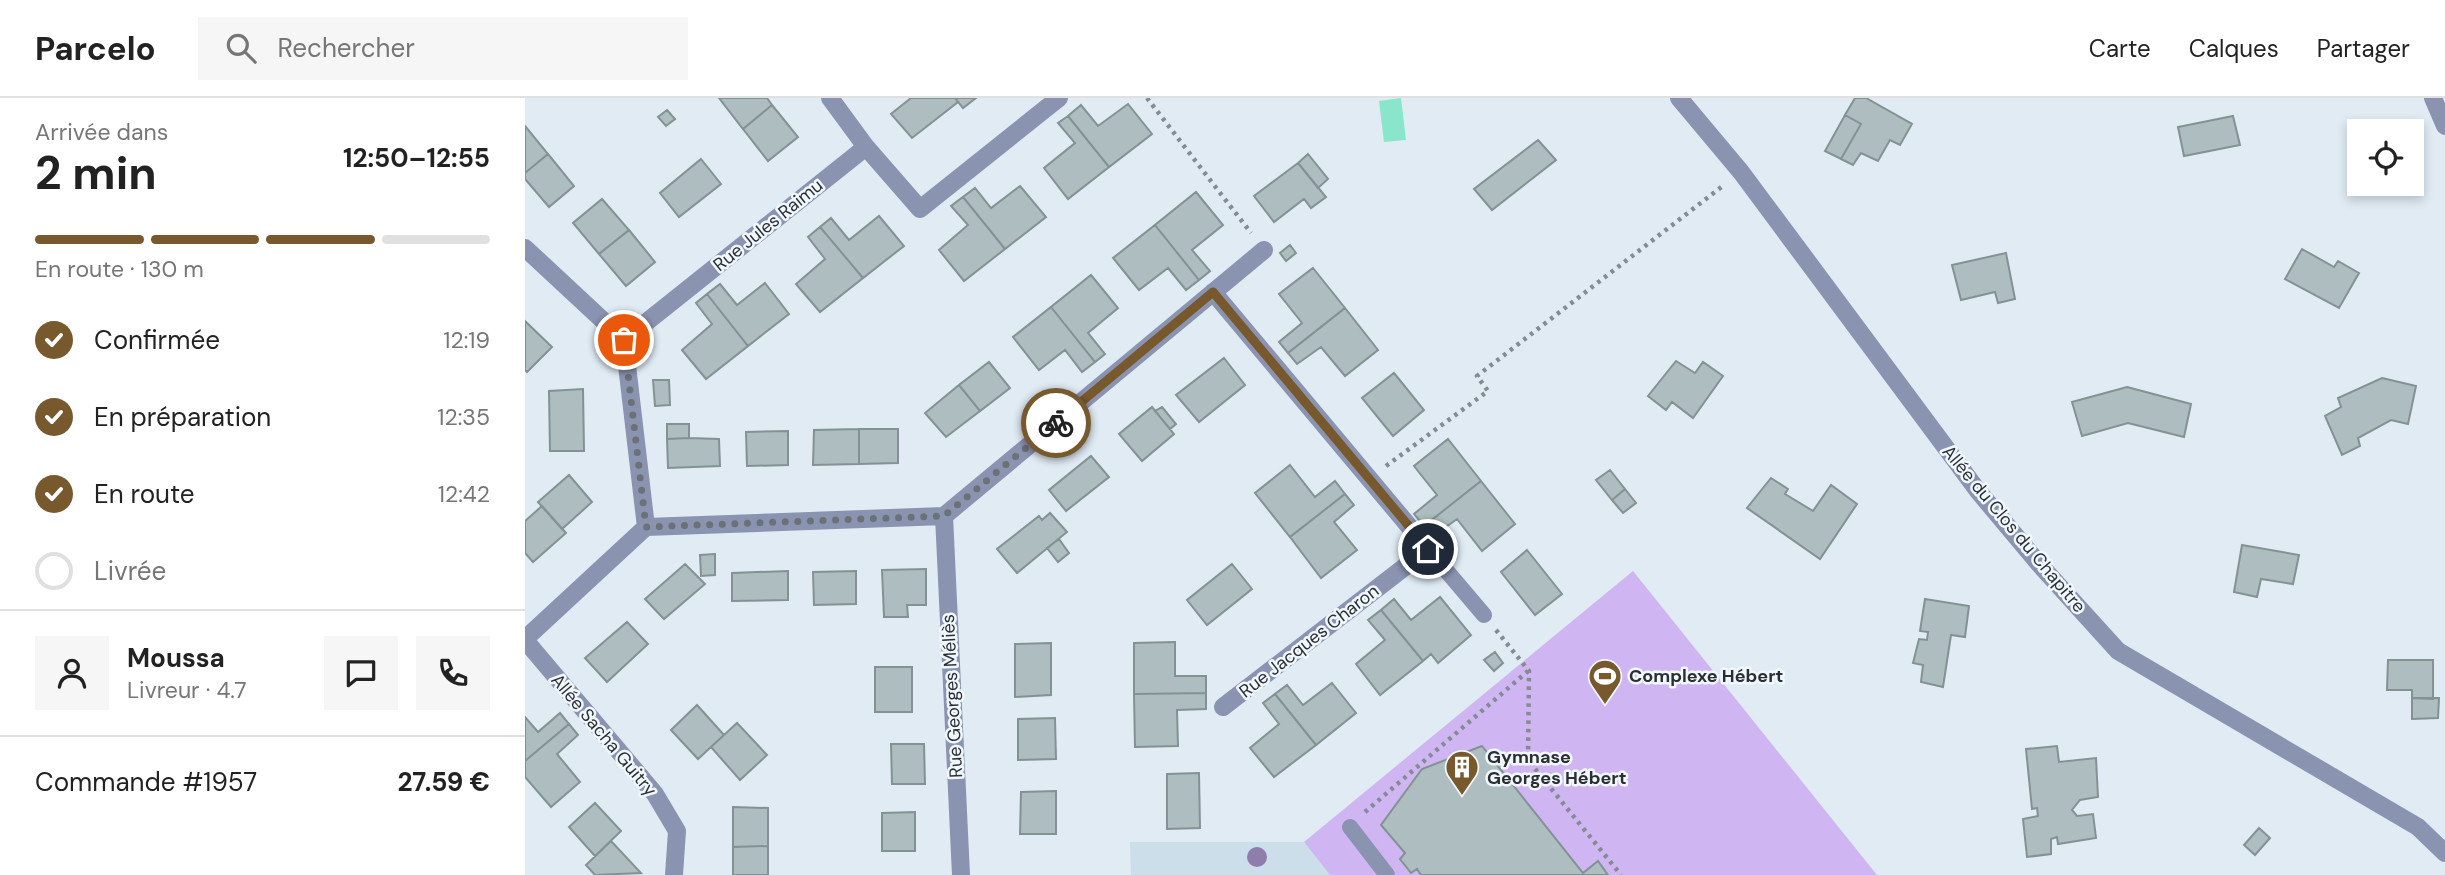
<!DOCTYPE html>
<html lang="fr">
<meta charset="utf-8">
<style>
body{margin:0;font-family:"DM Sans",sans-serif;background:#f6f6f6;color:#222;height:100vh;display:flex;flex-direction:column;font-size:26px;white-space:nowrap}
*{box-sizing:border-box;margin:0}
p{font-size:23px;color:#767676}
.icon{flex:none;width:38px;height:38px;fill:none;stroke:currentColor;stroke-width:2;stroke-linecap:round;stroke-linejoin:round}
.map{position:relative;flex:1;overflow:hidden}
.panel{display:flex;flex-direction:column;background:#fff;width:525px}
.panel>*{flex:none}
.tools{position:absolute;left:1822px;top:21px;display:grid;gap:14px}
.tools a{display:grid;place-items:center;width:77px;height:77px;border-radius:0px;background:#fff;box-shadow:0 4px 10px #0003;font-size:35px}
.pin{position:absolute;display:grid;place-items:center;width:60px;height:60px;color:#fff;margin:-30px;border:4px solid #fff;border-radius:50%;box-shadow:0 2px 7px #0007}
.courier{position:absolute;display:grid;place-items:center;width:70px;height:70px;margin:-35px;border:5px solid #78592e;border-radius:50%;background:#fff;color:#222;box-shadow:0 2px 9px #0007}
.headline em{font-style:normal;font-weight:700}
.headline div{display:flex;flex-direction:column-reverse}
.headline{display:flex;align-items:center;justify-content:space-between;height:119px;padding:0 35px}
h1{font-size:46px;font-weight:700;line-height:52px}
.bar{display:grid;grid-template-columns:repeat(4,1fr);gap:10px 7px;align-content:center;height:84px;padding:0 35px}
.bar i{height:9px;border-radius:5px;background:#e0e0e0}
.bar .current{background:#78592e}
.bar p{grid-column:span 4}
.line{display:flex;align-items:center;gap:18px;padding:0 35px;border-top:2px solid #e0e0e0}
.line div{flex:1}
.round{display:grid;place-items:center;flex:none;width:74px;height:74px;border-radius:0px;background:#f6f6f6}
ol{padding:0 35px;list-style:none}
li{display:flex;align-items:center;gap:21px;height:77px}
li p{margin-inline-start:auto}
li .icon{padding:7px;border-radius:50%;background:#78592e;color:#fff;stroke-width:4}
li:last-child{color:#767676}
li i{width:38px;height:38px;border:4px solid #e0e0e0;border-radius:50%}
header{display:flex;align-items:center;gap:42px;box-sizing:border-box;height:98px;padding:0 35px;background:#fff;border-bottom:2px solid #e0e0e0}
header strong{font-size:33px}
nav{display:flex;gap:38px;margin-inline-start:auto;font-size:24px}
.search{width:490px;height:63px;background:#f6f6f6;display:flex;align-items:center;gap:18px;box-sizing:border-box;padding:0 24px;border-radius:0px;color:#767676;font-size:26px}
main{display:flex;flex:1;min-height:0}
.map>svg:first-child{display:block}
.built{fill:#cbdeea}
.green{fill:#cfb5f1}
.water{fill:#8ae6cb}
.building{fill:#aebdbf;stroke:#839293;stroke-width:2}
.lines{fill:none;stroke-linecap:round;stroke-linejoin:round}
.path{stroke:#848b91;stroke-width:4.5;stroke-dasharray:3.5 5;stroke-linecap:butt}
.lane{stroke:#8a93b0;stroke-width:16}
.street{stroke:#8a93b0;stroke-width:18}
.tree{fill:#8f7eac}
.done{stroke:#6a7177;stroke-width:7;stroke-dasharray:0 12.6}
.route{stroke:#78592e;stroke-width:9}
.labels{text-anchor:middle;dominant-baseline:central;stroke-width:5;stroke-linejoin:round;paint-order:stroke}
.street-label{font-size:18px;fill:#2b2f33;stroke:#f1f8fd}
.poi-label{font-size:18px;font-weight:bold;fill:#2b2f33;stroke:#f1f8fd;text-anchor:start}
</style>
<header>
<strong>Parcelo</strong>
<div class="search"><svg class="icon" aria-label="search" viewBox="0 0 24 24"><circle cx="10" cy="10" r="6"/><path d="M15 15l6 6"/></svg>Rechercher</div>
<nav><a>Carte</a><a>Calques</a><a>Partager</a></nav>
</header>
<main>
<section class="panel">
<div class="headline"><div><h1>2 min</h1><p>Arrivée dans</p></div><em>12:50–12:55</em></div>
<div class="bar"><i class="current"></i><i class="current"></i><i class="current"></i><i></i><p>En route · 130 m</p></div>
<ol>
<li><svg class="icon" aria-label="check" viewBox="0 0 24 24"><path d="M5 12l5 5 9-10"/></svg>Confirmée<p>12:19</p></li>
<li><svg class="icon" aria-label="check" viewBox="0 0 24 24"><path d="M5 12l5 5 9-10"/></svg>En préparation<p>12:35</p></li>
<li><svg class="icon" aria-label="check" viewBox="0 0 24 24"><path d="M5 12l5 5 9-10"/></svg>En route<p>12:42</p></li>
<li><i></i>Livrée</li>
</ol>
<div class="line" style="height:126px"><a class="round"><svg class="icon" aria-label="person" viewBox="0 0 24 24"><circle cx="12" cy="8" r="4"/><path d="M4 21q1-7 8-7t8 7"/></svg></a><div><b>Moussa</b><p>Livreur · 4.7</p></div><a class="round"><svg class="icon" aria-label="chat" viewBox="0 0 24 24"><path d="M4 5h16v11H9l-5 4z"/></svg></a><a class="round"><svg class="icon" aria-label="phone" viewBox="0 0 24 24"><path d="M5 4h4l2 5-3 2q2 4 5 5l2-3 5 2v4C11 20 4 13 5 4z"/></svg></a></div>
<div class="line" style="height:91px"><div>Commande #1957</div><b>27.59 €</b></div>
</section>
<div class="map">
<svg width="1920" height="777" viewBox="0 0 1920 777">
<rect width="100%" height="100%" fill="#e0ebf4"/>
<!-- built -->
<path class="built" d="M605,744h174l26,33h-199z"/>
<!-- green -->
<path class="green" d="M1108,473l244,304h-547l-26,-33z"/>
<!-- water -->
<path class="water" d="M876,0l5,42 -22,2 -5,-41z"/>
<!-- building -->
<path class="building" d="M194,0h48l5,7 -29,24z
M386,0h44l3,4 -46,36 -21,-24z
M430,0h21l-13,10z
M1330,0h11l46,26 -12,21 -10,-5 -12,21 -17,-8 -8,12 -12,-6 20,-35 -16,-9z
M603,6l24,30 -43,33 -41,-51 13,-11 17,21z
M247,7l26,32 -30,24 -25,-32z
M142,12l8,9 -9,7 -8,-9z
M1320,17l16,9 -20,35 -16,-8z
M543,18l41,51 -41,32 -24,-31 31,-25 -17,-20z
M1708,18l7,29 -56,11 -6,-29z
M0,28l23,28 -23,19z
M1013,42l18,20 -64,50 -18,-21z
M23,56l26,32 -25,21 -24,-28v-6z
M783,56l20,25 -10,9 -20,-25z
M176,61l20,25 -42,33 -19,-24z
M773,65l28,34 -15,11 -7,-9 -30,23 -20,-26z
M495,88l26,31 -41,32 -42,-52 12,-9 16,20z
M671,94l27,33 -31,25 18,21 -11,9 -44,-55z
M438,99l42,52 -41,32 -25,-31 29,-25 -17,-19z
M77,101l27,31 -30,24 -26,-31z
M354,118l25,30 -41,32 -43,-51 11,-9 18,22z
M630,127l44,55 -13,10 -18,-22 -29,22 -26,-32z
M295,129l43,51 -43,34 -24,-28 29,-25 -17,-22z
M104,132l26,32 -29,24 -27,-32z
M765,147l6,8 -10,8 -6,-8z
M1777,151l32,18 4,-6 21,12 -20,35 -54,-29z
M1481,155l9,46 -17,4 -3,-11 -34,8 -9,-35z
M788,170l32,40 -57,45 -9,-11 23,-19 -23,-29z
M566,177l27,33 -30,25 17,21 -10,8 -44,-55z
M240,185l24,31 -41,32 -41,-52 13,-10 17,21z
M182,196l41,52 -42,33 -24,-29 30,-26 -16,-21z
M526,209l44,55 -13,10 -17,-22 -26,20 -26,-33z
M820,210l33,42 -33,26 -24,-29 -24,17 -9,-11z
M0,223l27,26 -25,25 -2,-2z
M699,260l21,27 -46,37 -23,-27z
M1151,263l19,12 8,-11 20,14 -30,42 -21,-16 -6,8 -18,-14z
M464,264l21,26 -30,23 -21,-26z
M869,275l30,37 -31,26 -31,-38z
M1857,280l34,8 -8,38 -17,-4 -33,18 2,8 -18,9 -17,-39 16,-9 -3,-9z
M128,282h16l1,25 -15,1z
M434,287l21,26 -34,26 -21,-24z
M1602,289l64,17 -7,33 -56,-14 -46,13 -10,-34z
M58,291l1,62h-34l-1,-60z
M627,309l22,27 -32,27 -23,-27z
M637,309l14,17 -6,5 -15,-18z
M142,326h22v14l-22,1z
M334,331v35l-46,1 1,-35z
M334,331h39v34l-39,1z
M263,333v34l-41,1 -1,-34z
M164,340l30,1 1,27 -52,2 -1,-29z
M923,341l33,42 -57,45 -10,-12 23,-19 -23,-29z
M566,358l18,21 -43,34 -17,-21z
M765,367l25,32 20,-16 10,13 -55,43 -35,-44z
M1085,372l15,19 -13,11 -16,-20z
M44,377l23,27 -30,27 -24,-27z
M1246,380l17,11 -3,5 28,17 18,-26 26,19 -37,55 -73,-51z
M956,383l34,43 -33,27 -25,-32 -25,18 -8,-11z
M1100,391l11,14 -13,10 -11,-13z
M820,396l9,11 -20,17 23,28 -36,28 -31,-41z
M17,408l24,27 -33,29 -8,-9v-32z
M525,415l17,19 -50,41 -20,-24 42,-33 3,4z
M534,441l10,14 -11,9 -11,-14z
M1717,447l57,10 -6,29 -32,-5 -4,18 -23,-5z
M1002,452l35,44 -27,21 -34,-43z
M190,456v21l-14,1 -1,-21z
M160,466l20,20 -41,35 -19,-20z
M707,466l20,25 -45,36 -20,-25z
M401,471v36h-19l1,12h-24l-2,-47z
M263,473v29l-56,1v-28z
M331,473v33l-42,1 -1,-33z
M915,499l31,38 -33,28 -7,-9 -8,7 -42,-51 13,-11 17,21z
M1400,501l44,7 -4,31 -14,-2 -8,52 -22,-5 2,-17 -10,-2 6,-24 8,1 1,-8 -8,-1z
M856,512l42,51 -43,34 -24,-31 29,-24 -17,-20z
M102,524l21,22 -41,38 -22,-24z
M650,544v34h31v17l-72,1v-51z
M526,545v52l-36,2v-53z
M970,554l8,11 -9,8 -10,-11z
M1863,562h45v39l-21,-1v-8h-25z
M350,569h37v45h-37z
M807,585l24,30 -40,32 -41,-51 12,-9 16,20z
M681,595v16l-29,1 1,36 -43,1 -1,-53z
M750,596l41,51 -42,32 -24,-29 29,-24 -16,-21z
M1887,600h27l-1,20 -26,1z
M172,607l27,30 -26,24 -27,-29z
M35,615l9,11 -44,37v-44l13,15z
M530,620l1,41 -38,1v-41z
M212,625l30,32 -27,25 -29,-33z
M44,626l9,11 -21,19 23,28 -29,25 -26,-30v-16z
M366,646h33l1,40h-33z
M957,648l101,127 15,-12 10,14h-187l-4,-6 -6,4 -11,-14 5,-6 -24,-28 41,-56z
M1532,648l2,16 37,-4 2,39 -18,3 -8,10 5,6 16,-2 3,24 -38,6 -1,-7 -6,2v15l-24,3 -4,-38 15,-3 -1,-8 -5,1 -6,-60z
M674,675l1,55 -33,1v-55z
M531,693v43h-36l1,-42z
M70,705l26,28 -26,25 -26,-29z
M208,709l35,1v38l-35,1z
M390,714v39h-33v-38z
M1734,730l11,10 -15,17 -11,-10z
M86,743l30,32 -46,2 -9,-10z
M243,748v29h-35v-28z"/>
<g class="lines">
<!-- path -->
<path class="path" d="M622,0l104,135
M861,368l102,-75 -11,-15 247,-191
M971,532l33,41 -1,89 93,115
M840,714l163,-141"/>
<!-- lane -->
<path class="lane" d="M903,451l56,66
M825,729l37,48"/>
<!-- street -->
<path class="street" d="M1154,0l62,74 237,319 62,74 78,86 300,176 27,26
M1908,0l12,28
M341,49l54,62 139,-111
M0,150l99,92 22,187
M688,194l215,257 -205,158
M99,242l242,-193 -36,-49
M419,418l17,359
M0,541l121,-112 298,-11 320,-266
M0,542l130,154 22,37 -3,44"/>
</g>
<!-- trees -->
<circle class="tree" cx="732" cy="759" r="10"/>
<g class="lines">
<!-- done -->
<path class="done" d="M99,242l22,187 298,-11 112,-93"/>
<!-- route -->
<path class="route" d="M531,325l157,-131 215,257"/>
</g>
<!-- icons -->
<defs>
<symbol id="stadium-pin" viewBox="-11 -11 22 30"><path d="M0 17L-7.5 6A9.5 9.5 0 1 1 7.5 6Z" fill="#78592e" stroke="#f1f8fd"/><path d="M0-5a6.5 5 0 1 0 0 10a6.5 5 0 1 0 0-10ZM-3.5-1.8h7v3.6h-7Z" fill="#fff"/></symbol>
<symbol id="building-pin" viewBox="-11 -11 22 30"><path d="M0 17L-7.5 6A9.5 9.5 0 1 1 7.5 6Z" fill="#78592e" stroke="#f1f8fd"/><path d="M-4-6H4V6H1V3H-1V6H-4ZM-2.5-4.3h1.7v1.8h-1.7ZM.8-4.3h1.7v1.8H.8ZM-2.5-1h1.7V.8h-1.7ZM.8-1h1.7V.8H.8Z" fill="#fff"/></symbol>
</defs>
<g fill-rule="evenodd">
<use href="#stadium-pin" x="1061" y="559" width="38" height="52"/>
<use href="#building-pin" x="918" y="650" width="38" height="52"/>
</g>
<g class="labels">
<!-- street labels -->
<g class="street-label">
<text transform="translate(243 127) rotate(-39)">Rue Jules Raimu</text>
<text transform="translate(1489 431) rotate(50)">Allée du Clos du Chapitre</text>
<text transform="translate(784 543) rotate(-38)">Rue Jacques Charon</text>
<text transform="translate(427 598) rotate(-93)">Rue Georges Méliès</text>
<text transform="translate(79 637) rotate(50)">Allée Sacha Guitry</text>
</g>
<!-- poi labels -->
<g class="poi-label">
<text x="1104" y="578">Complexe Hébert</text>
<text x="962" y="659">Gymnase<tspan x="962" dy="21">Georges Hébert</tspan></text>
</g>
</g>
</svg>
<div class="tools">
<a><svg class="icon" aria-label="locate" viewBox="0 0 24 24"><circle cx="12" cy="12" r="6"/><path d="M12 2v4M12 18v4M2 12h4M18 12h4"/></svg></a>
</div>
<div class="pin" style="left:99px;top:242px;background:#ea580c"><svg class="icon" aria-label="bag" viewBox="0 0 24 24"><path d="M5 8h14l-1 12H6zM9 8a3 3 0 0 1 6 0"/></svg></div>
<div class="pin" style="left:903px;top:451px;background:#1f2937"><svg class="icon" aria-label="home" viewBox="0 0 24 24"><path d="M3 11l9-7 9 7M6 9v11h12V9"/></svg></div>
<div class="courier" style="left:531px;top:325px"><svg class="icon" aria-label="bike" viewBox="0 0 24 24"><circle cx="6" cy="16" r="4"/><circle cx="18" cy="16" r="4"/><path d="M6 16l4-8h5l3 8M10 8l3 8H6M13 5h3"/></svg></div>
</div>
</main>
